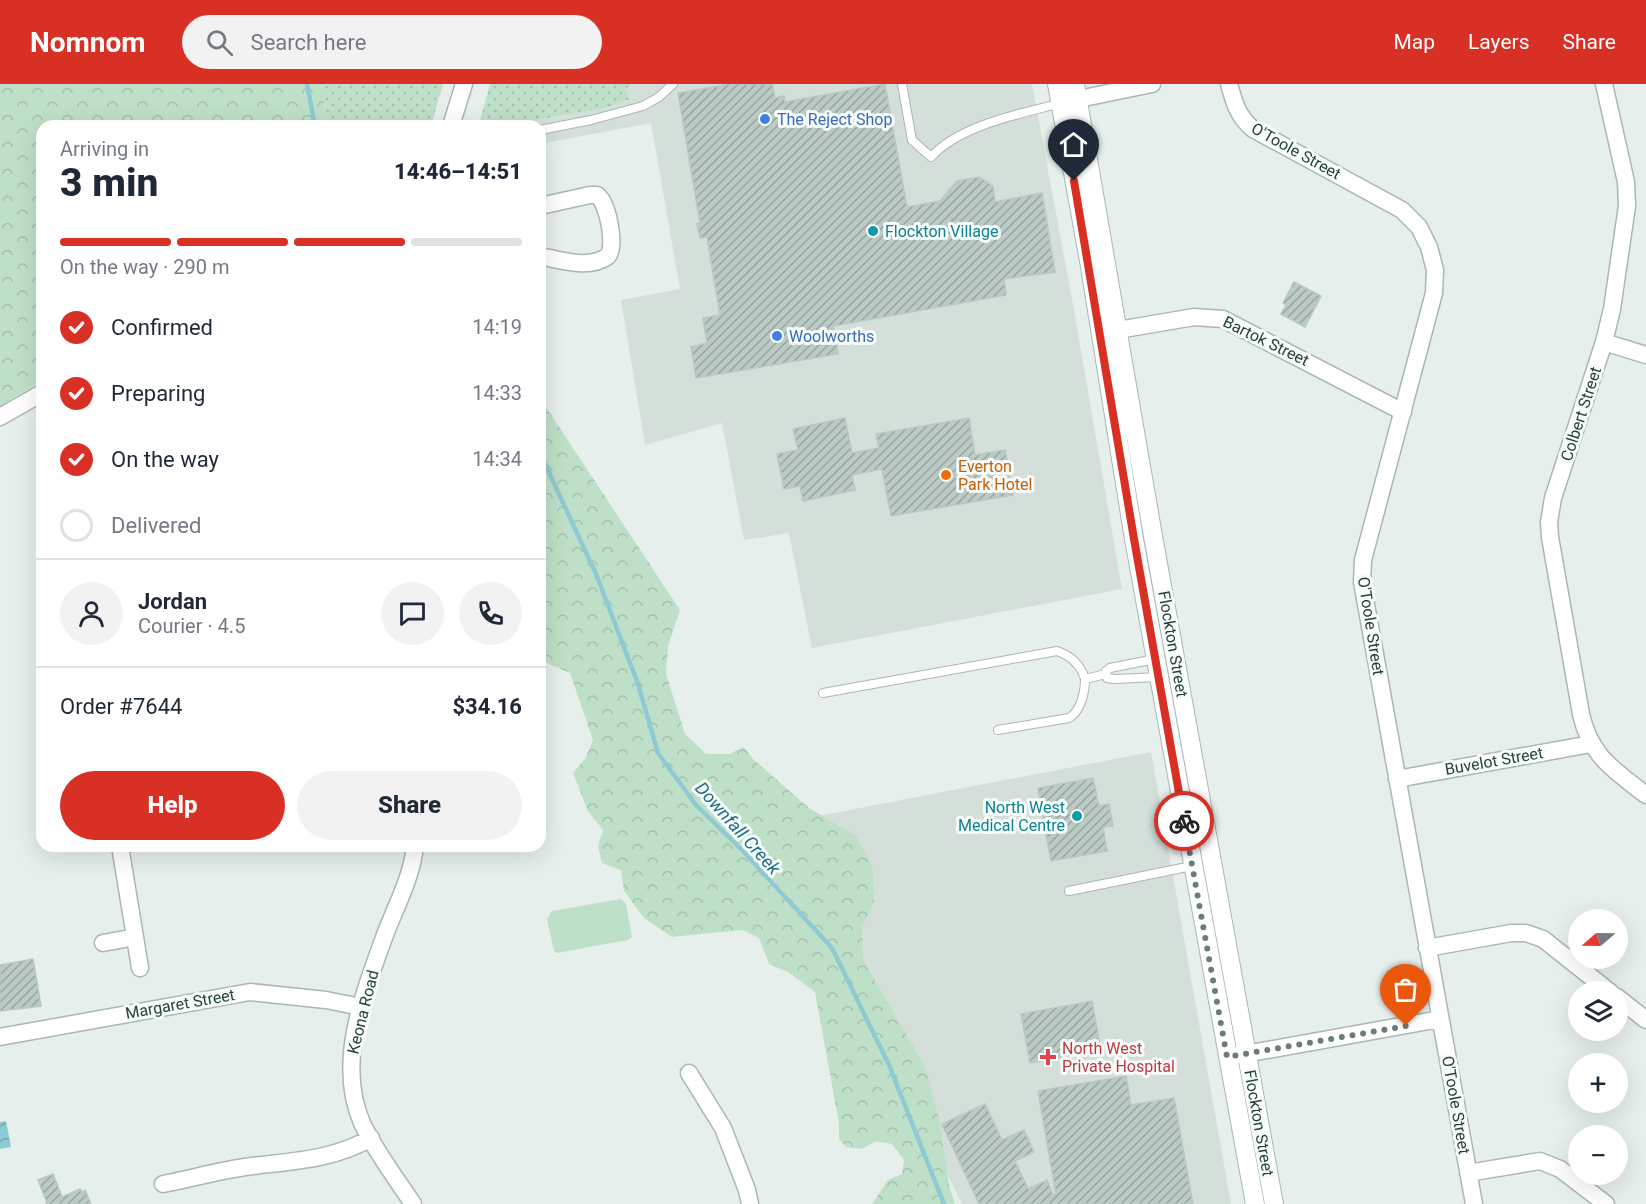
<!DOCTYPE html>
<meta charset="utf-8">
<style>
body{margin:0;font-family:Roboto,sans-serif;background:#f2f2f3;color:#1f2937;height:100vh;display:flex;flex-direction:column;font-size:22px;white-space:nowrap}
*{box-sizing:border-box;margin:0}
p{font-size:20px;color:#747a83}
.icon{flex:none;width:33px;height:33px;fill:none;stroke:currentColor;stroke-width:2;stroke-linecap:round;stroke-linejoin:round}
.map{position:relative;flex:1;overflow:hidden}
.panel{position:absolute;left:36px;top:36px;width:510px;height:732px;display:flex;flex-direction:column;background:#fff;border-radius:18px;box-shadow:0 6px 24px #0002}
.panel>*{flex:none}
.needle{width:39px;rotate:250deg}
.buttons{position:absolute;left:1568px;top:825px;display:grid;gap:12px}
.buttons a{display:grid;place-items:center;width:60px;height:60px;border-radius:50%;background:#fff;box-shadow:0 6px 24px #0002;font-size:30px}
.pin{position:absolute;display:grid;place-items:center;width:51px;height:51px;color:#fff;margin:-62px -26px;border-radius:50% 50% 50% 0;rotate:-45deg;box-shadow:0 0 6px #0007}
.pin .icon{rotate:45deg}
.courier{position:absolute;display:grid;place-items:center;width:60px;height:60px;margin:-30px;border:4px solid #d93025;border-radius:50%;background:#fff;color:#222;box-shadow:0 2px 8px #0007}
.summary em{font-style:normal;font-weight:800}
.summary div{display:flex;flex-direction:column-reverse}
.summary{display:flex;align-items:center;justify-content:space-between;height:102px;padding:0 24px}
h1{font-size:39px;font-weight:800;line-height:45px}
.bar{display:grid;grid-template-columns:repeat(4,1fr);gap:9px 6px;align-content:center;height:72px;padding:0 24px}
.bar i{height:8px;border-radius:4px;background:#e0e1e3}
.bar .current{background:#d93025}
.bar p{grid-column:span 4}
.line{display:flex;align-items:center;gap:15px;padding:0 24px;border-top:2px solid #e0e1e3}
.line div{flex:1}
.round{display:grid;place-items:center;flex:none;width:63px;height:63px;border-radius:32px;background:#f2f2f3}
ol{padding:0 24px;list-style:none}
li{display:flex;align-items:center;gap:18px;height:66px}
li p{margin-inline-start:auto}
li .icon{padding:6px;border-radius:50%;background:#d93025;color:#fff;stroke-width:4}
li:last-child{color:#747a83}
li i{width:33px;height:33px;border:3px solid #e0e1e3;border-radius:50%}
.button{display:flex;gap:12px;margin-top:auto;padding:12px 24px}
.button a{flex:1;height:69px;border-radius:36px;background:#d93025;color:#fff;font-size:24px;font-weight:800;line-height:69px;text-align:center}
.button a+a{background:#f2f2f3;color:#1f2937}
header{display:flex;align-items:center;gap:36px;box-sizing:border-box;height:84px;padding:0 30px;background:#d93025;color:#fff}
header strong{font-size:28px}
nav{display:flex;gap:33px;margin-inline-start:auto;font-size:21px}
.search{width:420px;height:54px;background:#f2f2f3;display:flex;align-items:center;gap:15px;box-sizing:border-box;padding:0 21px;border-radius:33px;color:#747a83;font-size:22px}
.map>svg:first-child{display:block}
.built{fill:#d4dfda}
.grass{fill:url(#grass-dots)}
.forest{fill:url(#forest-crowns)}
.pitch{fill:#bfe0c8}
.water{fill:url(#water-waves)}
.lines{fill:none;stroke-linecap:round;stroke-linejoin:round}
.stream{stroke:#8ec9d4;stroke-width:4.5}
.building{fill:url(#building-hatch);stroke:#b8c9c2;stroke-width:1.5}
.service-casing{stroke:#a8b8b2;stroke-width:10}
.minor-casing{stroke:#a8b8b2;stroke-width:19}
.tertiary-casing{stroke:#a8b8b2;stroke-width:20}
.service{stroke:#fff;stroke-width:8}
.minor{stroke:#fff;stroke-width:16}
.tertiary{stroke:#fff;stroke-width:18}
.done{stroke:#687f78;stroke-width:6;stroke-dasharray:0 10.8}
.route{stroke:#d93025;stroke-width:8}
.shop-dot{fill:#3f7fe0;stroke:#f7fbf9;stroke-width:2}
.culture-dot{fill:#0f9aa8;stroke:#f7fbf9;stroke-width:2}
.food-dot{fill:#e8710a;stroke:#f7fbf9;stroke-width:2}
.health-dot{fill:#e0444e;stroke:#f7fbf9;stroke-width:2}
.labels{text-anchor:middle;dominant-baseline:central;stroke-width:6;stroke-linejoin:round;paint-order:stroke}
.shop-label{font-size:16px;fill:#366cbe;stroke:#f7fbf9;text-anchor:start}
.street-label{font-size:16px;fill:#24423a;stroke:#f7fbf9}
.culture-label{font-size:16px;fill:#0d838f;stroke:#f7fbf9;text-anchor:start}
.food-label{font-size:16px;fill:#c56008;stroke:#f7fbf9;text-anchor:start}
.health-label{font-size:16px;fill:#be3a42;stroke:#f7fbf9;text-anchor:start}
.water-label{font-size:18px;font-style:italic;fill:#1c6f80;stroke:#f7fbf9}
</style>
<header>
<strong>Nomnom</strong>
<div class="search"><svg class="icon" aria-label="search" viewBox="0 0 24 24"><circle cx="10" cy="10" r="6"/><path d="M15 15l6 6"/></svg>Search here</div>
<nav><a>Map</a><a>Layers</a><a>Share</a></nav>
</header>
<div class="map">
<svg width="1646" height="1120" viewBox="0 0 1646 1120">
<defs>
<pattern id="grass-dots" width="8" height="8" patternUnits="userSpaceOnUse" patternTransform="scale(1.5)"><rect width="8" height="8" fill="#bfe0c8"/><path d="M2 2h.1M6 6h.1" fill="none" stroke="#a4c1ad" stroke-width="1.8" stroke-linecap="round"/></pattern>
<pattern id="forest-crowns" width="20" height="18" patternUnits="userSpaceOnUse" patternTransform="scale(1.5)"><rect width="20" height="18" fill="#bfe0c8"/><path d="M2 6a3 3 0 1 1 6 0M12 15a3 3 0 1 1 6 0" fill="none" stroke="#a4c1ad"/></pattern>
<pattern id="water-waves" width="16" height="10" patternUnits="userSpaceOnUse" patternTransform="scale(1.5)"><rect width="16" height="10" fill="#8ec9d4"/><path d="M0 5q4-4 8 0t8 0" fill="none" stroke="#74a5ad"/></pattern>
<pattern id="building-hatch" width="6" height="6" patternUnits="userSpaceOnUse" patternTransform="scale(1.5)"><rect width="6" height="6" fill="#bbcac4"/><path d="M-1 1l2-2M0 6l6-6M5 7l2-2" fill="none" stroke="#98a6a0"/></pattern>
</defs>
<rect width="100%" height="100%" fill="#e6efeb"/>
<!-- built -->
<path class="built" d="M633,0h399l42,226 48,279 -310,59 -23,-115 -45,7 -22,-117 -77,22 -24,-145 59,-11 -29,-166 -111,21v-18h-37l102,-18 25,-9 -5,-10z
M1151,668l80,452h-269l-185,-380z"/>
<!-- grass -->
<path class="grass" d="M321,0h122l-12,42h-102z
M490,0h143l-8,5 5,10 -25,9 -102,18 -24,-2z"/>
<!-- forest -->
<path class="forest" d="M0,0h321l8,42h-287v255l-42,25z
M540,314l140,212 -12,36 -2,28 19,60 21,20h23l15,-7 10,13 55,48 47,28 16,29 2,36 -12,26 1,33 62,106 15,56 9,63 6,19h-83l16,-24 14,-6 2,-14 -12,-16 -16,-3 -14,8 -16,-2 -7,-8v-16l-24,-131 -27,-20 -19,-8 -10,-26 -17,-8 -70,7 -28,-19 -20,-27 -3,-21 -19,-7 -4,-17 5,-16 -15,-19 -15,-38 12,-14 8,-19 -23,-67 -30,-13z"/>
<!-- pitch -->
<path class="pitch" d="M621,815l5,5 6,33 -4,3 -71,13 -3,-2 -7,-32 5,-8z"/>
<!-- water -->
<path class="water" d="M6,1037l5,26 -11,2v-27z"/>
<g class="lines">
<!-- stream -->
<path class="stream" d="M307,0l8,42
M540,369l56,121 42,110 20,69 38,52 47,46 89,97 57,117 55,139"/>
</g>
<!-- building -->
<path class="building" d="M731,0h41l3,14 9,-2 1,6 100,-18 22,123 33,-6 17,-20 22,-4 14,9 2,16 47,-9 13,79 -51,7 2,16 -173,31 5,28 -142,24 -5,-31 16,-4 -4,-25 17,-3 -13,-78 -7,1 -3,-14 3,-1 -22,-130z
M1294,198l27,14 -16,31 -24,-13 5,-9 -3,-2z
M845,334l7,35 27,-5 -3,-14 93,-16 6,37 30,-5 8,45 -122,21 -9,-47 -30,6 3,15 -52,11 -3,-15 -16,3 -7,-35 21,-4 -5,-21z
M1093,694l6,28 10,-2 4,22 -10,1 4,24 -56,10 -13,-73z
M33,875l8,47 -41,5v-46z
M1092,917l9,49 -71,13 -9,-49z
M1126,992l5,29 43,-7 19,106h-214l-37,-80 43,-20 17,36 22,-10 10,22 -19,9 13,28 19,-9 6,15 3,-1 -18,-103z
M53,1090l9,23 18,-8 2,3 3,-2 6,14h-45l1,-1 -9,-23z"/>
<g class="lines">
<defs>
<path id="service" d="M902,0l10,56 19,17c29,-32 89,-43 130,-54
M540,46l51,-10 52,-14 16,-9 14,-13
M1155,575l-45,9 -4,3 1,7 7,1 45,-2
M823,609l234,-42c14,5 24,14 28,28
M998,646l71,-12c12,-7 16,-26 16,-39l21,-5
M1069,807l123,-25"/>
<path id="minor" d="M1229,0c5,18 9,33 24,45l149,81 17,17 10,20 6,23 -1,23 -71,267 -1,22 112,622
M1604,0l22,98 1,24 -15,103 -8,33 -51,156 -4,24 1,15 31,177c9,42 33,56 65,81
M1064,18l88,-18
M451,42l13,-42
M540,122l50,-11h7c11,8 19,50 11,61 -19,14 -47,4 -68,0
M1118,246l76,-13 29,2 180,93
M1604,258l42,13
M0,333l42,-24
M1397,695l194,-35
M120,762l15,91
M103,859l32,-6 5,31
M1427,864l84,-15h15l17,6 67,53
M1617,913l29,23
M0,953l250,-45 76,8 35,7
M1234,972l206,-37
M689,989l34,55 24,62 3,14
M1468,1089l72,-12 20,8 46,35
M163,1100c27,-5 54,-13 82,-17 44,-6 86,-6 126,-29
M413,1120c-17,-26 -38,-53 -51,-81 -27,-62 3,-132 24,-191 11,-28 26,-56 29,-86"/>
<path id="tertiary" d="M1057,0l32,177 45,278 121,665
M1075,0l78,452 121,668"/>
</defs>
<!-- service casing -->
<use href="#service" class="service-casing"/>
<!-- minor casing -->
<use href="#minor" class="minor-casing"/>
<!-- tertiary casing -->
<use href="#tertiary" class="tertiary-casing"/>
<!-- service -->
<use href="#service" class="service"/>
<!-- minor -->
<use href="#minor" class="minor"/>
<!-- tertiary -->
<use href="#tertiary" class="tertiary"/>
</g>
<g class="lines">
<!-- done -->
<path class="done" d="M1184,737l43,236 179,-31"/>
<!-- route -->
<path class="route" d="M1074,97l60,358 50,282"/>
</g>
<!-- markers -->
<g class="shop-dot">
<circle cx="765" cy="35" r="6"/>
<circle cx="777" cy="252" r="6"/>
</g>
<g class="culture-dot">
<circle cx="873" cy="147" r="6"/>
<circle cx="1077" cy="732" r="6"/>
</g>
<circle class="food-dot" cx="946" cy="391" r="6"/>
<path class="health-dot" d="M1045 964h6v6h6v6h-6v6h-6v-6h-6v-6h6z"/>
<g class="labels">
<!-- shop labels -->
<g class="shop-label">
<text x="777" y="35">The Reject Shop</text>
<text x="789" y="252">Woolworths</text>
</g>
<!-- street labels -->
<g class="street-label">
<text transform="translate(1296 67) rotate(29)">O'Toole Street</text>
<text transform="translate(1266 257) rotate(26)">Bartok Street</text>
<text transform="translate(1581 330) rotate(-72)">Colbert Street</text>
<text transform="translate(1371 542) rotate(81)">O'Toole Street</text>
<text transform="translate(1173 560) rotate(80)">Flockton Street</text>
<text transform="translate(1494 677) rotate(-10)">Buvelot Street</text>
<text transform="translate(180 920) rotate(-10)">Margaret Street</text>
<text transform="translate(363 928) rotate(-76)">Keona Road</text>
<text transform="translate(1456 1021) rotate(80)">O'Toole Street</text>
<text transform="translate(1259 1039) rotate(80)">Flockton Street</text>
</g>
<!-- culture labels -->
<g class="culture-label">
<text x="885" y="147">Flockton Village</text>
<text x="1065" y="723" text-anchor="end">North West<tspan x="1065" dy="18">Medical Centre</tspan></text>
</g>
<!-- food labels -->
<g class="food-label">
<text x="958" y="382">Everton<tspan x="958" dy="18">Park Hotel</tspan></text>
</g>
<!-- health labels -->
<g class="health-label">
<text x="1062" y="964">North West<tspan x="1062" dy="18">Private Hospital</tspan></text>
</g>
<!-- water labels -->
<g class="water-label">
<text transform="translate(738 744) rotate(48)">Downfall Creek</text>
</g>
</g>
</svg>
<div class="buttons">
<a><svg class="needle" viewBox="-14 -14 28 28"><path d="M0-13l5 13h-10z" fill="#e53935"/><path d="M0 13l5-13h-10z" fill="#747a83"/></svg></a>
<a><svg class="icon" aria-label="layers" viewBox="0 0 24 24"><path d="M12 4l9 5-9 5-9-5zM3 14l9 5 9-5"/></svg></a>
<a>+</a>
<a>−</a>
</div>
<div class="pin" style="left:1406px;top:942px;background:#ea580c"><svg class="icon" aria-label="bag" viewBox="0 0 24 24"><path d="M5 8h14l-1 12H6zM9 8a3 3 0 0 1 6 0"/></svg></div>
<div class="pin" style="left:1074px;top:97px;background:#1f2937"><svg class="icon" aria-label="home" viewBox="0 0 24 24"><path d="M3 11l9-7 9 7M6 9v11h12V9"/></svg></div>
<div class="courier" style="left:1184px;top:737px"><svg class="icon" aria-label="bike" viewBox="0 0 24 24"><circle cx="6" cy="16" r="4"/><circle cx="18" cy="16" r="4"/><path d="M6 16l4-8h5l3 8M10 8l3 8H6M13 5h3"/></svg></div>
<section class="panel">
<div class="summary"><div><h1>3 min</h1><p>Arriving in</p></div><em>14:46–14:51</em></div>
<div class="bar"><i class="current"></i><i class="current"></i><i class="current"></i><i></i><p>On the way · 290 m</p></div>
<ol>
<li><svg class="icon" aria-label="check" viewBox="0 0 24 24"><path d="M5 12l5 5 9-10"/></svg>Confirmed<p>14:19</p></li>
<li><svg class="icon" aria-label="check" viewBox="0 0 24 24"><path d="M5 12l5 5 9-10"/></svg>Preparing<p>14:33</p></li>
<li><svg class="icon" aria-label="check" viewBox="0 0 24 24"><path d="M5 12l5 5 9-10"/></svg>On the way<p>14:34</p></li>
<li><i></i>Delivered</li>
</ol>
<div class="line" style="height:108px"><a class="round"><svg class="icon" aria-label="person" viewBox="0 0 24 24"><circle cx="12" cy="8" r="4"/><path d="M4 21q1-7 8-7t8 7"/></svg></a><div><b>Jordan</b><p>Courier · 4.5</p></div><a class="round"><svg class="icon" aria-label="chat" viewBox="0 0 24 24"><path d="M4 5h16v11H9l-5 4z"/></svg></a><a class="round"><svg class="icon" aria-label="phone" viewBox="0 0 24 24"><path d="M5 4h4l2 5-3 2q2 4 5 5l2-3 5 2v4C11 20 4 13 5 4z"/></svg></a></div>
<div class="line" style="height:78px"><div>Order #7644</div><b>$34.16</b></div>
<div class="button"><a>Help</a><a>Share</a></div>
</section>
</div>
